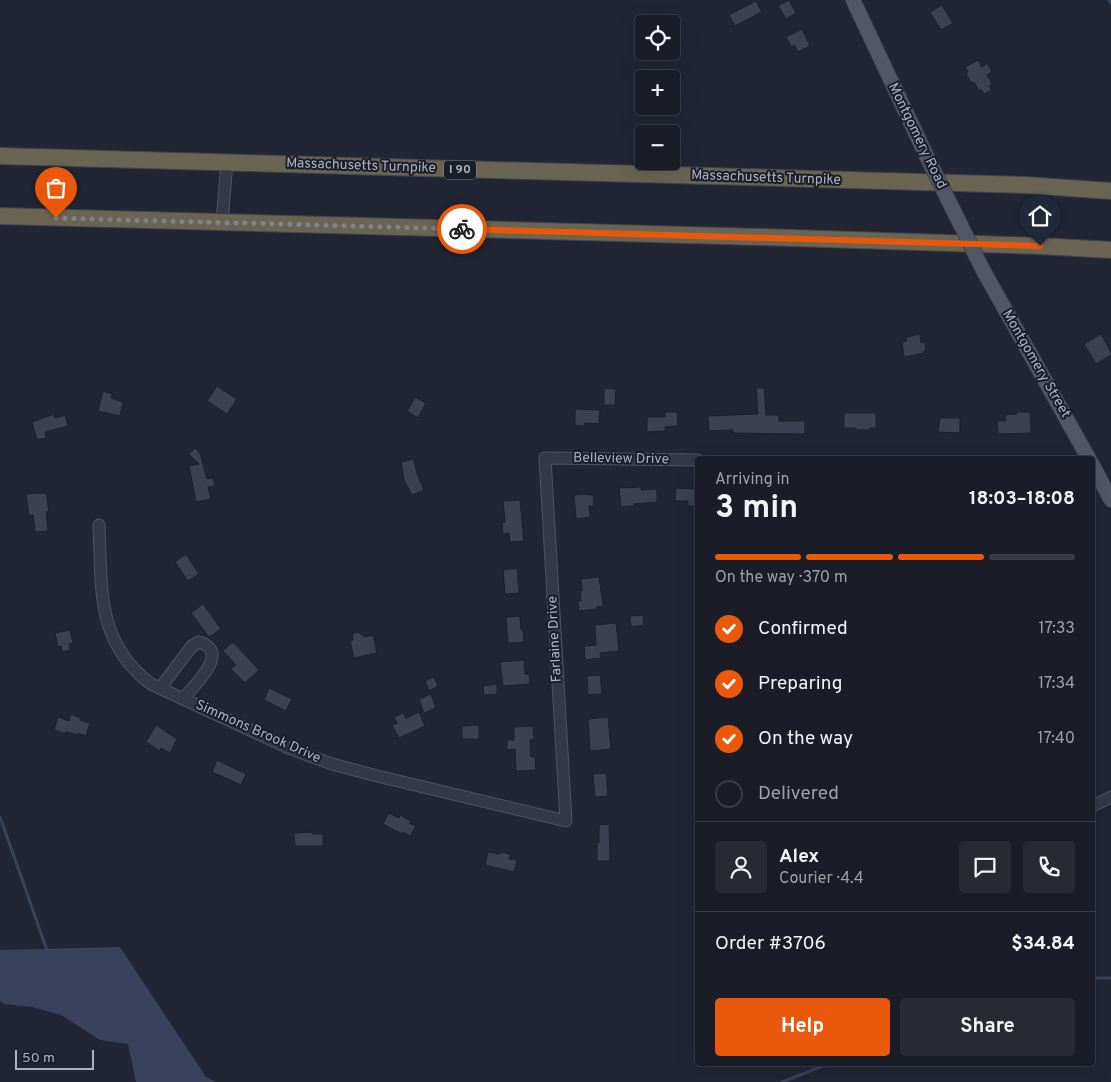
<!DOCTYPE html>
<meta charset="utf-8">
<style>
body{margin:0;font-family:Overpass,sans-serif;background:#272933;color:#f1f3f6;height:100vh;display:flex;flex-direction:column;font-size:19px;white-space:nowrap}
*{box-sizing:border-box;margin:0}
p{font-size:16px;color:#9fa1a7}
.icon{flex:none;width:28px;height:28px;fill:none;stroke:currentColor;stroke-width:2;stroke-linecap:round;stroke-linejoin:round}
.map{position:relative;flex:1;overflow:hidden}
.panel{position:absolute;left:695px;top:456px;width:400px;height:610px;display:flex;flex-direction:column;background:#1a1c27;border-radius:5px;box-shadow:0 5px 20px #0002,0 0 0 1px #383a44}
.panel>*{flex:none}
.controls{position:absolute;left:635px;top:15px;display:grid;gap:10px}
.controls a{display:grid;place-items:center;width:45px;height:45px;border-radius:5px;background:#1a1c27;box-shadow:0 5px 20px #0002,0 0 0 1px #383a44;font-size:25px}
.scale{position:absolute;left:15px;bottom:12px;width:79px;box-sizing:border-box;padding-left:5px;border:2px solid #afb3c1;border-top:0;font-size:14px;line-height:18px;white-space:nowrap;color:#afb3c1;-webkit-text-stroke:4px #1a1e29;paint-order:stroke}
.pin{position:absolute;display:grid;place-items:center;width:42px;height:42px;color:#fff;margin:-51px -21px;border-radius:50% 50% 50% 0;rotate:-45deg;box-shadow:0 0 5px #0007}
.pin .icon{rotate:45deg}
.courier{position:absolute;display:grid;place-items:center;width:50px;height:50px;margin:-25px;border:4px solid #ea580c;border-radius:50%;background:#fff;color:#222;box-shadow:0 1px 6px #0007}
.head em{font-style:normal;font-weight:700}
.head div{display:flex;flex-direction:column-reverse}
.head{display:flex;align-items:center;justify-content:space-between;height:85px;padding:0 20px}
h1{font-size:32px;font-weight:700;line-height:38px}
.bar{display:grid;grid-template-columns:repeat(4,1fr);gap:8px 5px;align-content:center;height:60px;padding:0 20px}
.bar i{height:6px;border-radius:4px;background:#383a44}
.bar .selected{background:#ea580c}
.bar p{grid-column:span 4}
.line{display:flex;align-items:center;gap:12px;padding:0 20px;border-top:1px solid #383a44}
.line div{flex:1}
.round{display:grid;place-items:center;flex:none;width:52px;height:52px;border-radius:5px;background:#272933}
ol{padding:0 20px;list-style:none}
li{display:flex;align-items:center;gap:15px;height:55px}
li p{margin-inline-start:auto}
li .icon{padding:5px;border-radius:50%;background:#ea580c;color:#fff;stroke-width:4}
li:last-child{color:#9fa1a7}
li i{width:28px;height:28px;border:2px solid #383a44;border-radius:50%}
.action{display:flex;gap:10px;margin-top:auto;padding:10px 20px}
.action a{flex:1;height:58px;border-radius:5px;background:#ea580c;color:#fff;font-size:20px;font-weight:700;line-height:58px;text-align:center}
.action a+a{background:#272933;color:#f1f3f6}
.map>svg:first-child{display:block}
.water{fill:#39415c}
.lines{fill:none;stroke-linecap:round;stroke-linejoin:round}
.stream{stroke:#39415c;stroke-width:3}
.building{fill:#3b4151;stroke:#1c202b}
.minor-casing{stroke:#4f535f;stroke-width:13}
.major-casing{stroke:#3e424e;stroke-width:16}
.highway-casing{stroke:#3f434f;stroke-width:18}
.minor{stroke:#353945;stroke-width:11}
.major{stroke:#535765;stroke-width:14}
.highway{stroke:#6a6453;stroke-width:16}
.major-bridge-casing{stroke:#3e424e;stroke-width:16;stroke-linecap:butt}
.major-bridge{stroke:#535765;stroke-width:14}
.done{stroke:#7e8290;stroke-width:5;stroke-dasharray:0 9}
.route{stroke:#ea580c;stroke-width:6}
.labels{text-anchor:middle;dominant-baseline:central;stroke-width:4;stroke-linejoin:round;paint-order:stroke}
.shield{fill:#1a1e29;stroke:#828693;stroke-width:1}
.shield-label{font-size:12px;font-weight:bold;fill:#afb3c1}
.street-label{font-size:14px;fill:#afb3c1;stroke:#1a1e29}
</style>
<div class="map">
<svg width="1111" height="1082" viewBox="0 0 1111 1082">
<rect width="100%" height="100%" fill="#222634"/>
<!-- water -->
<path class="water" d="M120,947l86,130 10,5h-80l-8,-38 -28,-4 -39,-25 -29,-8 -28,-3 -4,-3v-51z"/>
<g class="lines">
<!-- stream -->
<path class="stream" d="M1109,0l2,3
M0,817l48,136
M1092,978h19
M782,1082l46,-18"/>
</g>
<!-- building -->
<path class="building" d="M789,0l7,13 -10,6 -8,-13z
M756,1l6,11 -27,14 -6,-11z
M942,5l11,18 -12,7 -11,-18z
M802,29l8,17 -12,6 -4,-7 -3,2 -5,-10z
M978,60l4,7 5,-4 5,9 -5,3 5,9 -3,2 3,4 -8,4 -3,-5 -2,2 -5,-9 -3,1 -5,-10 2,-1 -3,-5z
M920,334l1,9 4,-1 1,8 -2,1v2l-20,4 -2,-15 5,-1 -1,-4z
M1101,334l10,18v3l-15,9 -12,-20z
M217,386l20,13 -10,15 -20,-13z
M604,388l12,1 -1,16h-11z
M756,388h8l2,27h13v6h26v13l-72,-1v-3l-24,1 -1,-15 50,-2z
M103,391l9,3 -1,4 12,4 -3,14 -22,-5z
M415,397l11,6 -8,15 -11,-7z
M575,409l25,1 -1,14 -14,-1v3l-10,-1z
M665,412h12l1,14 -13,1v4l-18,1v-15h18z
M1016,412h14l1,21 -33,1 -1,-13h9l-1,-6 12,-1z
M844,413h32v15h-6v2h-14v-2h-12z
M54,414l1,4 10,-3 3,11 -23,6 1,6 -9,2 -5,-18z
M940,418h20v15l-22,-1z
M195,448l5,5 7,26 6,-1 2,8 -7,1 3,12 -15,3 -7,-36 10,-2 -10,-10z
M414,459l3,15 7,16 -12,5 -8,-15 -3,-18z
M641,487v3l16,-1v13l-23,2v2l-13,1 -2,-19z
M676,488l22,1v17h-10v-5h-13z
M46,493l3,19h-3l2,19 -13,1 -2,-17 -4,1 -3,-22z
M588,494v1h5l1,11h-5l1,11 -14,2 -2,-24z
M520,500l4,41 -14,1 -1,-9 -6,1 -1,-11 3,-1 -2,-21z
M186,554l13,20 -11,7 -13,-19z
M517,568l2,25 -14,1 -2,-24z
M599,577l4,29 -6,1v2l-18,2 -1,-10h3l-1,-10h2l-1,-12z
M203,604l18,25 -12,8 -18,-24z
M643,615l1,10 -13,2 -1,-11z
M520,616l1,14h2l1,12 -16,1 -2,-26z
M616,623l3,28 -19,2 1,5 -16,2 -1,-14 12,-1 -1,-20z
M70,630l3,13 -4,1 1,6 -8,2 -1,-6 -3,1 -3,-14z
M358,632l7,5 8,-2 4,18 -23,5 -4,-17 3,-1 -1,-4 2,-3z
M233,642l26,28 -14,13 -14,-14 5,-4 -13,-14z
M524,660l1,14h4l1,10 -27,2 -3,-24z
M600,675l2,19 -14,1 -1,-19z
M434,677l4,9 -9,5 -4,-10z
M497,684v10l-13,1 -1,-9z
M269,688l23,11 -6,12 -22,-11z
M431,694l5,14 -12,5 -5,-14z
M419,712l6,14 -26,12 -7,-13 5,-2 -3,-6 9,-4 3,5z
M71,714l10,4 -1,2 10,3 -4,13 -8,-3 -1,2 -11,-3v2l-12,-4 4,-13 11,4z
M608,717l3,32 -21,2 -2,-32z
M156,725l21,14 -7,14 -9,-5 -1,3 -14,-9z
M479,725v14h-17v-13z
M533,726l1,13 -4,1 1,17h4l1,13 -20,1 -1,-22 -8,1v-10h7v-13z
M217,760l29,14 -5,11 -29,-13z
M606,773l2,23 -13,1 -2,-23z
M389,813l10,5 1,-3 11,6 -2,2 7,3 -6,10 -7,-4 -1,2 -19,-10z
M609,824l1,37h-13v-18h2v-18z
M312,832v2h11v12h-28l-1,-13z
M488,852l12,2v-2l10,2 -1,5 8,1 -3,12 -29,-7z"/>
<g class="lines">
<defs>
<path id="minor" d="M222,222l5,-60
M99,525c3,62 -4,117 52,159l140,65 41,15 45,12 189,45 -21,-363 153,2
M160,688l32,-42 7,-4c33,10 -5,43 -16,57
M1092,806l19,-9"/>
<path id="major" d="M853,0l74,157
M983,270l106,189
M1092,464l19,36"/>
<path id="highway" d="M0,156l919,26 106,3 86,6
M0,216l759,21 281,9 71,4"/>
</defs>
<!-- minor casing -->
<use href="#minor" class="minor-casing"/>
<!-- major casing -->
<use href="#major" class="major-casing"/>
<!-- highway casing -->
<use href="#highway" class="highway-casing"/>
<!-- minor -->
<use href="#minor" class="minor"/>
<!-- major -->
<use href="#major" class="major"/>
<!-- highway -->
<use href="#highway" class="highway"/>
<defs>
<path id="major-bridge" d="M927,157l56,113"/>
</defs>
<!-- major-bridge casing -->
<use href="#major-bridge" class="major-bridge-casing"/>
<!-- major-bridge -->
<use href="#major-bridge" class="major-bridge"/>
</g>
<g class="lines">
<!-- done -->
<path class="done" d="M56,218l406,11"/>
<!-- route -->
<path class="route" d="M462,229l578,17"/>
</g>
<g class="labels">
<!-- shield labels -->
<rect class="shield" x="444" y="160.5" width="32" height="19" rx="4"/>
<g class="shield-label">
<text x="460" y="170">I 90</text>
</g>
<!-- street labels -->
<g class="street-label">
<text transform="translate(917 136) rotate(64)">Montgomery Road</text>
<text transform="translate(361 166) rotate(2)">Massachusetts Turnpike</text>
<text transform="translate(766 178) rotate(2)">Massachusetts Turnpike</text>
<text transform="translate(1036 364) rotate(60)">Montgomery Street</text>
<text transform="translate(621 459) rotate(1)">Belleview Drive</text>
<text transform="translate(555 639) rotate(-93)">Farlaine Drive</text>
<text transform="translate(258 732) rotate(24)">Simmons Brook Drive</text>
</g>
</g>
</svg>
<div class="controls">
<a><svg class="icon" aria-label="locate" viewBox="0 0 24 24"><circle cx="12" cy="12" r="6"/><path d="M12 2v4M12 18v4M2 12h4M18 12h4"/></svg></a>
<a>+</a>
<a>−</a>
</div>
<div class="scale">50 m</div>
<div class="pin" style="left:56px;top:218px;background:#ea580c"><svg class="icon" aria-label="bag" viewBox="0 0 24 24"><path d="M5 8h14l-1 12H6zM9 8a3 3 0 0 1 6 0"/></svg></div>
<div class="pin" style="left:1040px;top:246px;background:#1f2937"><svg class="icon" aria-label="home" viewBox="0 0 24 24"><path d="M3 11l9-7 9 7M6 9v11h12V9"/></svg></div>
<div class="courier" style="left:462px;top:229px"><svg class="icon" aria-label="bike" viewBox="0 0 24 24"><circle cx="6" cy="16" r="4"/><circle cx="18" cy="16" r="4"/><path d="M6 16l4-8h5l3 8M10 8l3 8H6M13 5h3"/></svg></div>
<section class="panel">
<div class="head"><div><h1>3 min</h1><p>Arriving in</p></div><em>18:03–18:08</em></div>
<div class="bar"><i class="selected"></i><i class="selected"></i><i class="selected"></i><i></i><p>On the way · 370 m</p></div>
<ol>
<li><svg class="icon" aria-label="check" viewBox="0 0 24 24"><path d="M5 12l5 5 9-10"/></svg>Confirmed<p>17:33</p></li>
<li><svg class="icon" aria-label="check" viewBox="0 0 24 24"><path d="M5 12l5 5 9-10"/></svg>Preparing<p>17:34</p></li>
<li><svg class="icon" aria-label="check" viewBox="0 0 24 24"><path d="M5 12l5 5 9-10"/></svg>On the way<p>17:40</p></li>
<li><i></i>Delivered</li>
</ol>
<div class="line" style="height:90px"><a class="round"><svg class="icon" aria-label="person" viewBox="0 0 24 24"><circle cx="12" cy="8" r="4"/><path d="M4 21q1-7 8-7t8 7"/></svg></a><div><b>Alex</b><p>Courier · 4.4</p></div><a class="round"><svg class="icon" aria-label="chat" viewBox="0 0 24 24"><path d="M4 5h16v11H9l-5 4z"/></svg></a><a class="round"><svg class="icon" aria-label="phone" viewBox="0 0 24 24"><path d="M5 4h4l2 5-3 2q2 4 5 5l2-3 5 2v4C11 20 4 13 5 4z"/></svg></a></div>
<div class="line" style="height:65px"><div>Order #3706</div><b>$34.84</b></div>
<div class="action"><a>Help</a><a>Share</a></div>
</section>
</div>
